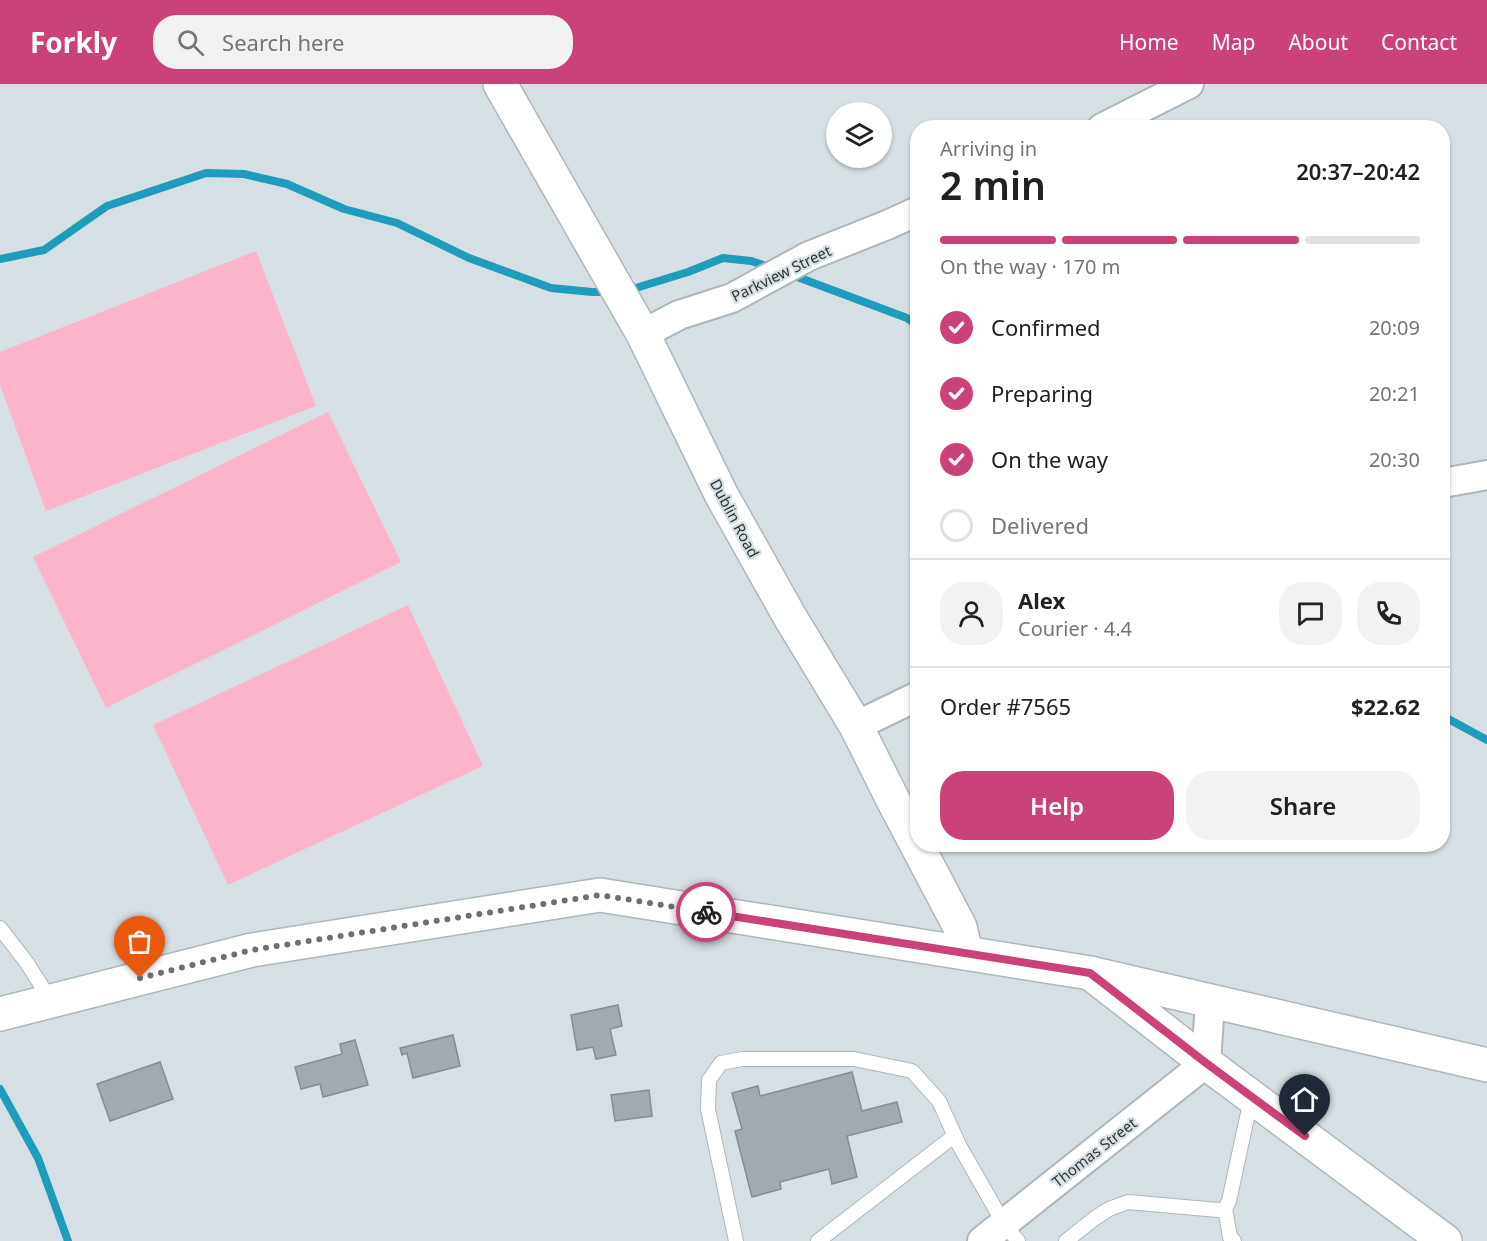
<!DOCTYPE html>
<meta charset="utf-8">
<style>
body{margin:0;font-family:"Noto Sans",sans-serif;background:#f2f2f2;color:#202124;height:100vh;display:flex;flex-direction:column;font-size:22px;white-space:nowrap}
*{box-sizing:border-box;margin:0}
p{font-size:20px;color:#757577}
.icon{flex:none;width:33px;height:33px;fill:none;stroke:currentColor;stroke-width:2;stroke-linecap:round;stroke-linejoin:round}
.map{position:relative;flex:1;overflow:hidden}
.drawer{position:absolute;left:910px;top:36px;width:540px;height:732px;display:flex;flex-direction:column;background:#fff;border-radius:24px;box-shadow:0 2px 4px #0004}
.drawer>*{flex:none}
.buttons{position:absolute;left:826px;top:18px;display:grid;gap:12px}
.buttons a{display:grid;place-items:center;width:66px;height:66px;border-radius:50%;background:#fff;box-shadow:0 2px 4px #0004;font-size:30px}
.pin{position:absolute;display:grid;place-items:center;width:51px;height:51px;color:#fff;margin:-62px -26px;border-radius:50% 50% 50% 0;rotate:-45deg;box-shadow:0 0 6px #0007}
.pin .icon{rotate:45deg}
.courier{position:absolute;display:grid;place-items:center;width:60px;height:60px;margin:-30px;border:4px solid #cb427a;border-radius:50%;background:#fff;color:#222;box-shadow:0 2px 8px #0007}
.headline em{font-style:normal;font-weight:600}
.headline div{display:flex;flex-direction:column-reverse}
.headline{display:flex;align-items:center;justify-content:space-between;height:102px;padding:0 30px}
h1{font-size:39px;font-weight:600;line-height:45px}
.bar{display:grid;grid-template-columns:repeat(4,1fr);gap:9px 6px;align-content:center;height:72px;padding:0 30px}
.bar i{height:8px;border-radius:4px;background:#e0e0e0}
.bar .on{background:#cb427a}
.bar p{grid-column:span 4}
.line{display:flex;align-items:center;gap:15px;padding:0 30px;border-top:2px solid #e0e0e0}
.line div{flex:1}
.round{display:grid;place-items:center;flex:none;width:63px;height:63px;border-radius:24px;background:#f2f2f2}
ol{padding:0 30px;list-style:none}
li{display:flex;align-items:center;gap:18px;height:66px}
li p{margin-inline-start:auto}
li .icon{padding:6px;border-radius:50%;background:#cb427a;color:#fff;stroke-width:4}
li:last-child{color:#757577}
li i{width:33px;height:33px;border:3px solid #e0e0e0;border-radius:50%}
.primary-button{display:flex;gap:12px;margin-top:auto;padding:12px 30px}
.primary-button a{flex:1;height:69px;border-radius:24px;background:#cb427a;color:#fff;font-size:24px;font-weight:600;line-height:69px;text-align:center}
.primary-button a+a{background:#f2f2f2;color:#202124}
header{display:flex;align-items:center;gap:36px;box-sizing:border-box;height:84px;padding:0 30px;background:#cb427a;color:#fff}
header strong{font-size:28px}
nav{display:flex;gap:33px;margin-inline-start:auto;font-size:21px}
.search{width:420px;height:54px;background:#f2f2f2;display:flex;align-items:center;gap:15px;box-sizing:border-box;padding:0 21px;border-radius:24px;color:#757577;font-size:22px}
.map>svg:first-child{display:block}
.green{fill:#fbb4ca}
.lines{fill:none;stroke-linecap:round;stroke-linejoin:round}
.stream{stroke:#1e9cbb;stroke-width:8}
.building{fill:#a1abaf;stroke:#848e91;stroke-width:1.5}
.service-casing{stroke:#adb7bb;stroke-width:16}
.minor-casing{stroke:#adb7bb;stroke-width:32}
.tertiary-casing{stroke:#adb7bb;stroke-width:36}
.primary-casing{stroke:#adb7bb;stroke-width:36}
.service{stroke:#fff;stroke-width:14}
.minor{stroke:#fff;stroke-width:28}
.tertiary{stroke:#fff;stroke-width:33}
.primary{stroke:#fff;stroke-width:33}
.done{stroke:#6a7173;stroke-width:6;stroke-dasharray:0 10.8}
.route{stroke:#cb427a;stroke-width:8}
.labels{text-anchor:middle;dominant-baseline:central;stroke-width:4.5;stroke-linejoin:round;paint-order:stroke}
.street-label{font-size:15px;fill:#303536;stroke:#d6e0e4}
</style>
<header>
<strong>Forkly</strong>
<div class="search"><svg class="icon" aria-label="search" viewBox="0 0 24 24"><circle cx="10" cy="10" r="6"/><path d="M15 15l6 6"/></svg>Search here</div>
<nav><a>Home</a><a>Map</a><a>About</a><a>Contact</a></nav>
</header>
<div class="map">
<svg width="1487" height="1157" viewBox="0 0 1487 1157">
<rect width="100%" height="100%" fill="#d6e0e4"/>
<!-- green -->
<path class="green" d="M256,167l60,155 -270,105 -46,-126v-33z
M328,328l73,150 -295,146 -73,-151z
M408,521l75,161 -255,119 -75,-160z"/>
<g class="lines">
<!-- stream -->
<path class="stream" d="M0,175l44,-9 63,-44 99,-33 38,1 43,10 57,25 53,14 72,35 82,30 41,4h16
M792,191l115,43 11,8
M626,207l62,-19 35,-14 28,3 21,7
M1443,632l44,24
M0,1005l38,69 30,83"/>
</g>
<!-- building -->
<path class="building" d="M618,921l4,21 -12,3 6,26 -20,4 -3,-12 -16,3 -6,-35z
M453,951l7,31 -47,12 -6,-25 -5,2 -2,-7z
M355,956l13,45 -45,12 -3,-13 -19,5 -6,-22 47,-13 -2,-10z
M160,978l13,37 -63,22 -13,-37z
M852,988l10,39 35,-9 5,20 -55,14 10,41 -25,7 -3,-15 -49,13 1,7 -29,8 -17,-66 7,-2 -10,-36 26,-7 2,10z
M649,1006l3,26 -37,5 -4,-26z"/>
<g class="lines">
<defs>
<path id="service" d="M0,844l27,35 24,38
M1225,1125l5,28 4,4
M736,1157l-28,-132 1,-29 12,-17 21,-4h112l58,12 27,30 20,44 45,79 14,17
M818,1157l136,-105
M1066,1157l29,-23 14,-9 19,-7 90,8 7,-1 4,-8 22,-102"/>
<path id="minor" d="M1102,44l87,-44
M643,250l36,-19 53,-17 77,-42 78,-31 31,-14
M1443,399l44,-8
M856,642l62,-30
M982,1157l224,-178 4,-62"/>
<path id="tertiary" d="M500,0l143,250 78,160 69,123 66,109 36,72 68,129 6,26
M1090,889l116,90 239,178"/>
<path id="primary" d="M0,930l252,-64 348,-55 490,78 397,92"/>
</defs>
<!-- service casing -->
<use href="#service" class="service-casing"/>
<!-- minor casing -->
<use href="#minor" class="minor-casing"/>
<!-- tertiary casing -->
<use href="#tertiary" class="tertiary-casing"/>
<!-- primary casing -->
<use href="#primary" class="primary-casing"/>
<!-- service -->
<use href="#service" class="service"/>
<!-- minor -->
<use href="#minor" class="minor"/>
<!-- tertiary -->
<use href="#tertiary" class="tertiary"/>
<!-- primary -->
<use href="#primary" class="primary"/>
</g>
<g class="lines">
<!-- done -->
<path class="done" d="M140,894l112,-28 348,-55 106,17"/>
<!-- route -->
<path class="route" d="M706,828l384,61 116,90 99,73"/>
</g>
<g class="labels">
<!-- street labels -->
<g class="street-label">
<text transform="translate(781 189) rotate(-26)">Parkview Street</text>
<text transform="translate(735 434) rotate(62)">Dublin Road</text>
<text transform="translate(1094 1068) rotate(-38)">Thomas Street</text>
</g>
</g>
</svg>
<div class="buttons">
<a><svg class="icon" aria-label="layers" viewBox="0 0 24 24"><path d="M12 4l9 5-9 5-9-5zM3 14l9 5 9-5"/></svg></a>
</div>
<div class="pin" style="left:140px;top:894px;background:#ea580c"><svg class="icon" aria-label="bag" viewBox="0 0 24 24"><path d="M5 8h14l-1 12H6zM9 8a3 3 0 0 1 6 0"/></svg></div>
<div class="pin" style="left:1305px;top:1052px;background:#1f2937"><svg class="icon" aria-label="home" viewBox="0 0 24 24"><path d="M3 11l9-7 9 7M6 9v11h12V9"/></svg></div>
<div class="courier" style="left:706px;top:828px"><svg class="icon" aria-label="bike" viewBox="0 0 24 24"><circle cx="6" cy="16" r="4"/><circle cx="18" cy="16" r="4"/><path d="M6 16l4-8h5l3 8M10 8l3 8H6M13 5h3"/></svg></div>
<section class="drawer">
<div class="headline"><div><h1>2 min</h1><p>Arriving in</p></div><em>20:37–20:42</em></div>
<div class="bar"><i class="on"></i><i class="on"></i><i class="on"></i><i></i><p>On the way · 170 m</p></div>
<ol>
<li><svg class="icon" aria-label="check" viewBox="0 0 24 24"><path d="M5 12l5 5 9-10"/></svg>Confirmed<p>20:09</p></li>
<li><svg class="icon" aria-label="check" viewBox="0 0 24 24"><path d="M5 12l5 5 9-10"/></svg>Preparing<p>20:21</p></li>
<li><svg class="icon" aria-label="check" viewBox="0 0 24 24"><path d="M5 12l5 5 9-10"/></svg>On the way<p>20:30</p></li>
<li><i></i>Delivered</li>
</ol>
<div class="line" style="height:108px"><a class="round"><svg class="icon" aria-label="person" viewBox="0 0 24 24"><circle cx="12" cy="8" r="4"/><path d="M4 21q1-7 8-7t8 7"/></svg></a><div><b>Alex</b><p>Courier · 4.4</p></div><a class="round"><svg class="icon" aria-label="chat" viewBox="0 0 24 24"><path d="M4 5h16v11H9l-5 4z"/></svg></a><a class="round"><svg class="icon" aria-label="phone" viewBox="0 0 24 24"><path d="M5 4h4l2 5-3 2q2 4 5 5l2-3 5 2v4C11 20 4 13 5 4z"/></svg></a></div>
<div class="line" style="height:78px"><div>Order #7565</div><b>$22.62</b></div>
<div class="primary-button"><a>Help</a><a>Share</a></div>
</section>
</div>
